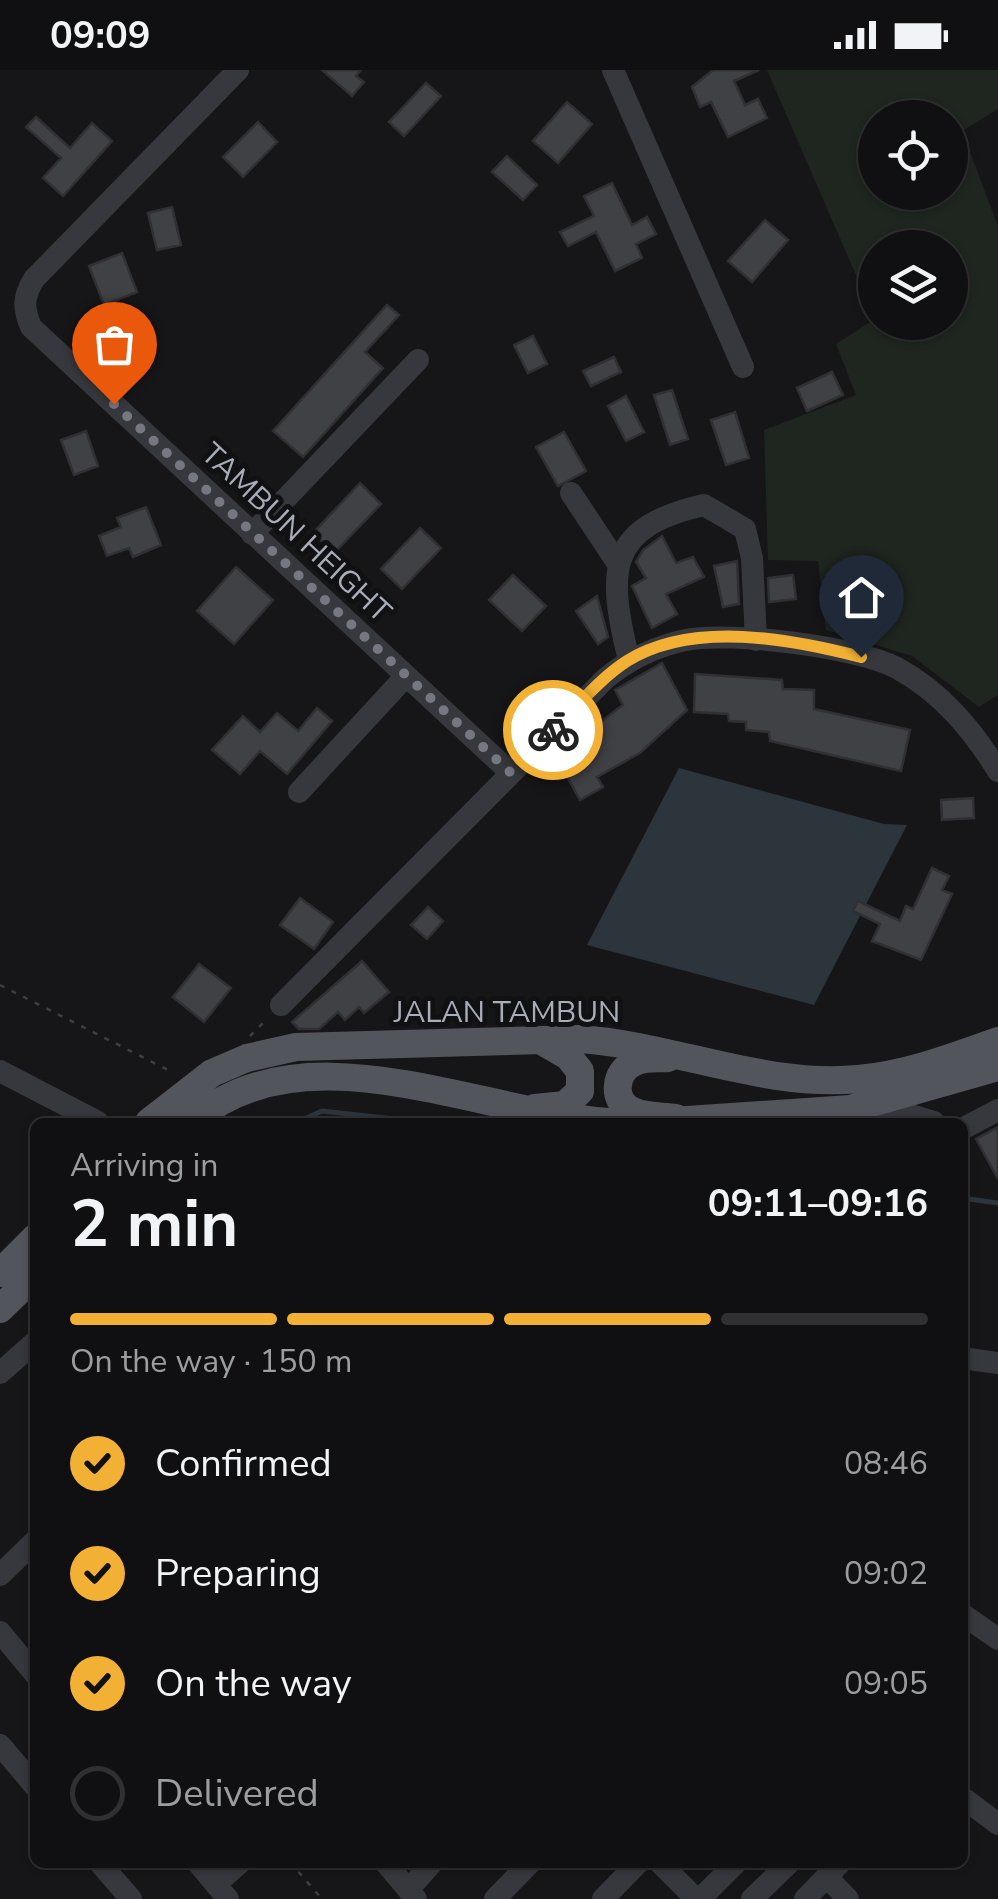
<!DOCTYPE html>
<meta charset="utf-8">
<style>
body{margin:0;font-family:"Nunito Sans",sans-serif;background:#1e1e20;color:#f1f3f6;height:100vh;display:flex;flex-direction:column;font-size:38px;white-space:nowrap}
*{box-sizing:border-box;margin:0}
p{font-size:32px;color:#9c9d9f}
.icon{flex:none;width:55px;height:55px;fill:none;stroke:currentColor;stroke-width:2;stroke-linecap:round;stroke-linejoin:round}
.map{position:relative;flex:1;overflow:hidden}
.side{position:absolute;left:30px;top:1048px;width:938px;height:750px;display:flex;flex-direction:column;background:#101012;border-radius:15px;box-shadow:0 2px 8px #0004,0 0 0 2px #303032}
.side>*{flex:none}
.fabs{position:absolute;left:858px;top:30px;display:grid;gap:20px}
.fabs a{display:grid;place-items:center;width:110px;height:110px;border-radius:50%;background:#101012;box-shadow:0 2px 8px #0004,0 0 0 2px #303032;font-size:50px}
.pin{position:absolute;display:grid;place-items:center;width:85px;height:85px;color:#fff;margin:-102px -42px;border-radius:50% 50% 50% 0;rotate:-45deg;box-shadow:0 0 10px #0007}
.pin .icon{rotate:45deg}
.courier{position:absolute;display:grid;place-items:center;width:100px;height:100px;margin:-50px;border:8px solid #f2b134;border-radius:50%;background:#fff;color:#222;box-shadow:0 2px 12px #0007}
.headline em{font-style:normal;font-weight:700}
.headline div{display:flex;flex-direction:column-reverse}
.headline{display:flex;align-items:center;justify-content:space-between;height:170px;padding:0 40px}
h1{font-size:65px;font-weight:700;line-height:75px}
.bar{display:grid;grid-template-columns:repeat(4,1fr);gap:15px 10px;align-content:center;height:120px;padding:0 40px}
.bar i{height:12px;border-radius:8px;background:#303032}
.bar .selected{background:#f2b134}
.bar p{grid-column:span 4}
ol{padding:0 40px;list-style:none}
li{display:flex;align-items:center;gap:30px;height:110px}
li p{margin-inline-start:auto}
li .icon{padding:10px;border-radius:50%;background:#f2b134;color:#111;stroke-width:4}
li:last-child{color:#9c9d9f}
li i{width:55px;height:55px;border:5px solid #303032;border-radius:50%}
.status{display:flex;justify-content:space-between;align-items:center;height:70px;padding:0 50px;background:#101012;direction:ltr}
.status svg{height:28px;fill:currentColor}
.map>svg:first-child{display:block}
.green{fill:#1e261f;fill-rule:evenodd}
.water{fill:#2c353c}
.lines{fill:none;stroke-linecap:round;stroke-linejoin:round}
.stream{stroke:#2c353c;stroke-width:5}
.building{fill:#404145;stroke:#303034;stroke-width:2.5}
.path{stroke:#3d3f44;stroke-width:2.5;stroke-dasharray:5 8;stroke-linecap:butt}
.minor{stroke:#37383d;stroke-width:22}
.major{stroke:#53555c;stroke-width:28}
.done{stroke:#757880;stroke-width:10;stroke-dasharray:0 18}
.route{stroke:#f2b134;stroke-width:12}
.labels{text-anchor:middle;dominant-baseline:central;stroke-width:10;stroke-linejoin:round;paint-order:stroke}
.street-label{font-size:30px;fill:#a8adb8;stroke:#111113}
</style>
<div class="status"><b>09:09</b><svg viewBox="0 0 49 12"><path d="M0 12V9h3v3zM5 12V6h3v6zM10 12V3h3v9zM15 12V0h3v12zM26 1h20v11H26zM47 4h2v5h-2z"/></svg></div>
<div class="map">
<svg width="998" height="1829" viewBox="0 0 998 1829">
<rect width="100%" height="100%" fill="#161618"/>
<!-- green -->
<path class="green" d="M767,0h231v39l-36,22 36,95v469l-19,12 -67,-51 -86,-26 -8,-69 -50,-1 -4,-130 92,-35 -20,-51 39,-25 75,3v-74h-75v71zM875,48h75v74h-75z"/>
<!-- water -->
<path class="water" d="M679,698l205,56 23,1 -93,180 -227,-60z"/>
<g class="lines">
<!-- stream -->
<path class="stream" d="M298,1052l24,-11 99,11
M962,1128l36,5"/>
</g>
<!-- building -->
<path class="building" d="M322,0h39l-5,6 8,6 -12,14z
M713,0h46l-25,11 11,24 13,-6 9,19 -39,19 -17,-35 -11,5 -8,-20z
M426,13l15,13 -37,40 -15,-14z
M567,32l25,22 -34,39 -25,-22z
M36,47l34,31 22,-25 20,18 -49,55 -20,-18 18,-20 -35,-31z
M258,52l19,20 -34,35 -20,-20z
M507,86l30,29 -14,15 -31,-28z
M612,113l20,42 15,-8 9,17 -20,10 6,14 -27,13 -19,-39 -28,14 -8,-14 34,-16 -10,-20z
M172,137l9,38 -24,5 -9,-37z
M765,150l23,20 -36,42 -24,-21z
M122,183l15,39 -33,13 -15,-39z
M387,235l12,10 -34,37 18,16 -80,89 -30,-26z
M533,266l14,28 -19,9 -14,-28z
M614,287l7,15 -30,14 -8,-15z
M832,302l11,23 -36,16 -10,-23z
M672,320l16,49 -18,6 -16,-50z
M626,326l18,36 -18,9 -18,-35z
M735,342l14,46 -23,7 -15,-45z
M86,361l12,35 -24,9 -13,-35z
M564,362l22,39 -28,15 -22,-39z
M360,413l21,21 -47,49 -21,-20z
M146,437l15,38 -28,12 -4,-9 -22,8 -8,-20 22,-9 -4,-9z
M420,458l21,20 -39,41 -21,-20z
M662,466l14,27 17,-6 11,20 -38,17 11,20 -25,14 -20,-42 14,-8 -10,-16 7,-12z
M737,491l2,43 -16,3 -9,-41z
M236,497l37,33 -39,44 -37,-33z
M513,505l33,31 -24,25 -33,-31z
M793,505l3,24 -27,3 -1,-24z
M597,526l11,41 -10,7 -22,-33z
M662,593l25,47 -47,43 -43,24 6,10 -23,13 -20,-36 20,-17 -2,-8 45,-34 -8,-15z
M695,604l87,6 1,9 31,1v19l96,21 -9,41 -131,-30 -1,-9 -23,-2v-8l-17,-1 -1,-7 -34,-2z
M317,638l15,13 -45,53 -27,-23 -20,23 -28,-24 31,-34 17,16 17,-19 21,18z
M973,728l1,20 -32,2 -1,-20z
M932,798l17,8 -7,14 10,4 -31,66 -49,-19 8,-17 -27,-13 5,-10 42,20 6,-15 7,3z
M300,828l33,24 -19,27 -34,-24z
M428,837l15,14 -16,18 -16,-14z
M362,891l27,31 -25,21 -5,-6 -14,13 -7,-8 -19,17h-20l-7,-7z
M199,894l32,24 -27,34 -31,-25z
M998,1057v52l-22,-40z"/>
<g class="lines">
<!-- path -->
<path class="path" d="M0,915l174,88
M250,966l16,-16
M290,1792l32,37"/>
<!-- minor -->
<path class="minor" d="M238,0l-204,209c-11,18 -11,29 -3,48l479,445
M613,0l130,297
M571,423l47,71
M252,464l166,-174
M629,590c-22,-89 -23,-133 75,-155l41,24 7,29 4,82
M299,722l107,-116
M281,935l324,-326c23,-19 51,-33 81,-39 44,-9 172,7 211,28 44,24 75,61 101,103
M0,1001l98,51
M859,1040l45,3 30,9
M962,1059l36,-19
M962,1288l36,5
M0,1303l35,-31
M0,1505l35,-34
M962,1544l36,25
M0,1562l35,42
M0,1675l35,41
M962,1727l36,27
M99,1792l32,37
M197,1792l31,37
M385,1792l31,37
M659,1792l37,37
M827,1807l21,22
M216,1814l25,-22
M408,1820l25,-28
M495,1829l36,-37
M603,1829l36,-37
M700,1829l37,-37
M752,1829l38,-37
M805,1829l36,-37"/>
<!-- major -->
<path class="major" d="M668,988c-10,1 -23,-1 -33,4 -21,9 -25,41 0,50 12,5 28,4 41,6
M535,1038l30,-3 15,-14v-20l-12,-15 -26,-15
M149,1052l63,-49 35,-15 49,-11 283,-8c93,6 185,49 279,40 48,-4 95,-22 140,-38
M192,1052c111,-98 288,-8 417,0
M657,1052l193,-13 148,-42
M0,1203l35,-35
M0,1239l35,-34"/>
</g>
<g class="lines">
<!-- done -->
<path class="done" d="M114,334l396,368 43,-42"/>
<!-- route -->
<path class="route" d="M553,660c24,-23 46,-51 74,-69 66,-41 164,-22 234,-4"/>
</g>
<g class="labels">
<!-- street labels -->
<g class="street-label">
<text transform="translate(296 463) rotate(43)">TAMBUN HEIGHT</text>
<text x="507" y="942">JALAN TAMBUN</text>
</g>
</g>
</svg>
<div class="fabs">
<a><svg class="icon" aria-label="locate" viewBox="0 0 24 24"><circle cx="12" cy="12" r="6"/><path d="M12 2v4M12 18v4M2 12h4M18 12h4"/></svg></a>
<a><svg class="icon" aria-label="layers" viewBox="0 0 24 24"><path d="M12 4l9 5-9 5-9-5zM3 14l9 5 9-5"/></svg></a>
</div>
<div class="pin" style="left:114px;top:334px;background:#ea580c"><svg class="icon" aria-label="bag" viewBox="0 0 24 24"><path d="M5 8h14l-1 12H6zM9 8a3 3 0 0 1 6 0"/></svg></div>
<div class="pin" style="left:861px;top:587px;background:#1f2937"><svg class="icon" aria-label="home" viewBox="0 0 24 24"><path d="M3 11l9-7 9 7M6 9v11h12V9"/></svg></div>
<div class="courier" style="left:553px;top:660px"><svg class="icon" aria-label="bike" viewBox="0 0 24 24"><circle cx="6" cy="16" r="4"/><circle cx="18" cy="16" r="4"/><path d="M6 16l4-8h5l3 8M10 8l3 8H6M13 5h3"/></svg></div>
<section class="side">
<div class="headline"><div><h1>2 min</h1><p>Arriving in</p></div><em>09:11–09:16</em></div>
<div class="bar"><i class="selected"></i><i class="selected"></i><i class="selected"></i><i></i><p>On the way · 150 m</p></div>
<ol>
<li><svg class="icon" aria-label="check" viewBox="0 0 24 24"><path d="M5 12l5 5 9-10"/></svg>Confirmed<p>08:46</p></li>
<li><svg class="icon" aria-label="check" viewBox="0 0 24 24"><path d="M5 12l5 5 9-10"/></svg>Preparing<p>09:02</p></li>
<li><svg class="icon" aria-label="check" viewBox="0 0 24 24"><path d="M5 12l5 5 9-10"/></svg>On the way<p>09:05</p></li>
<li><i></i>Delivered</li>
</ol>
</section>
</div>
